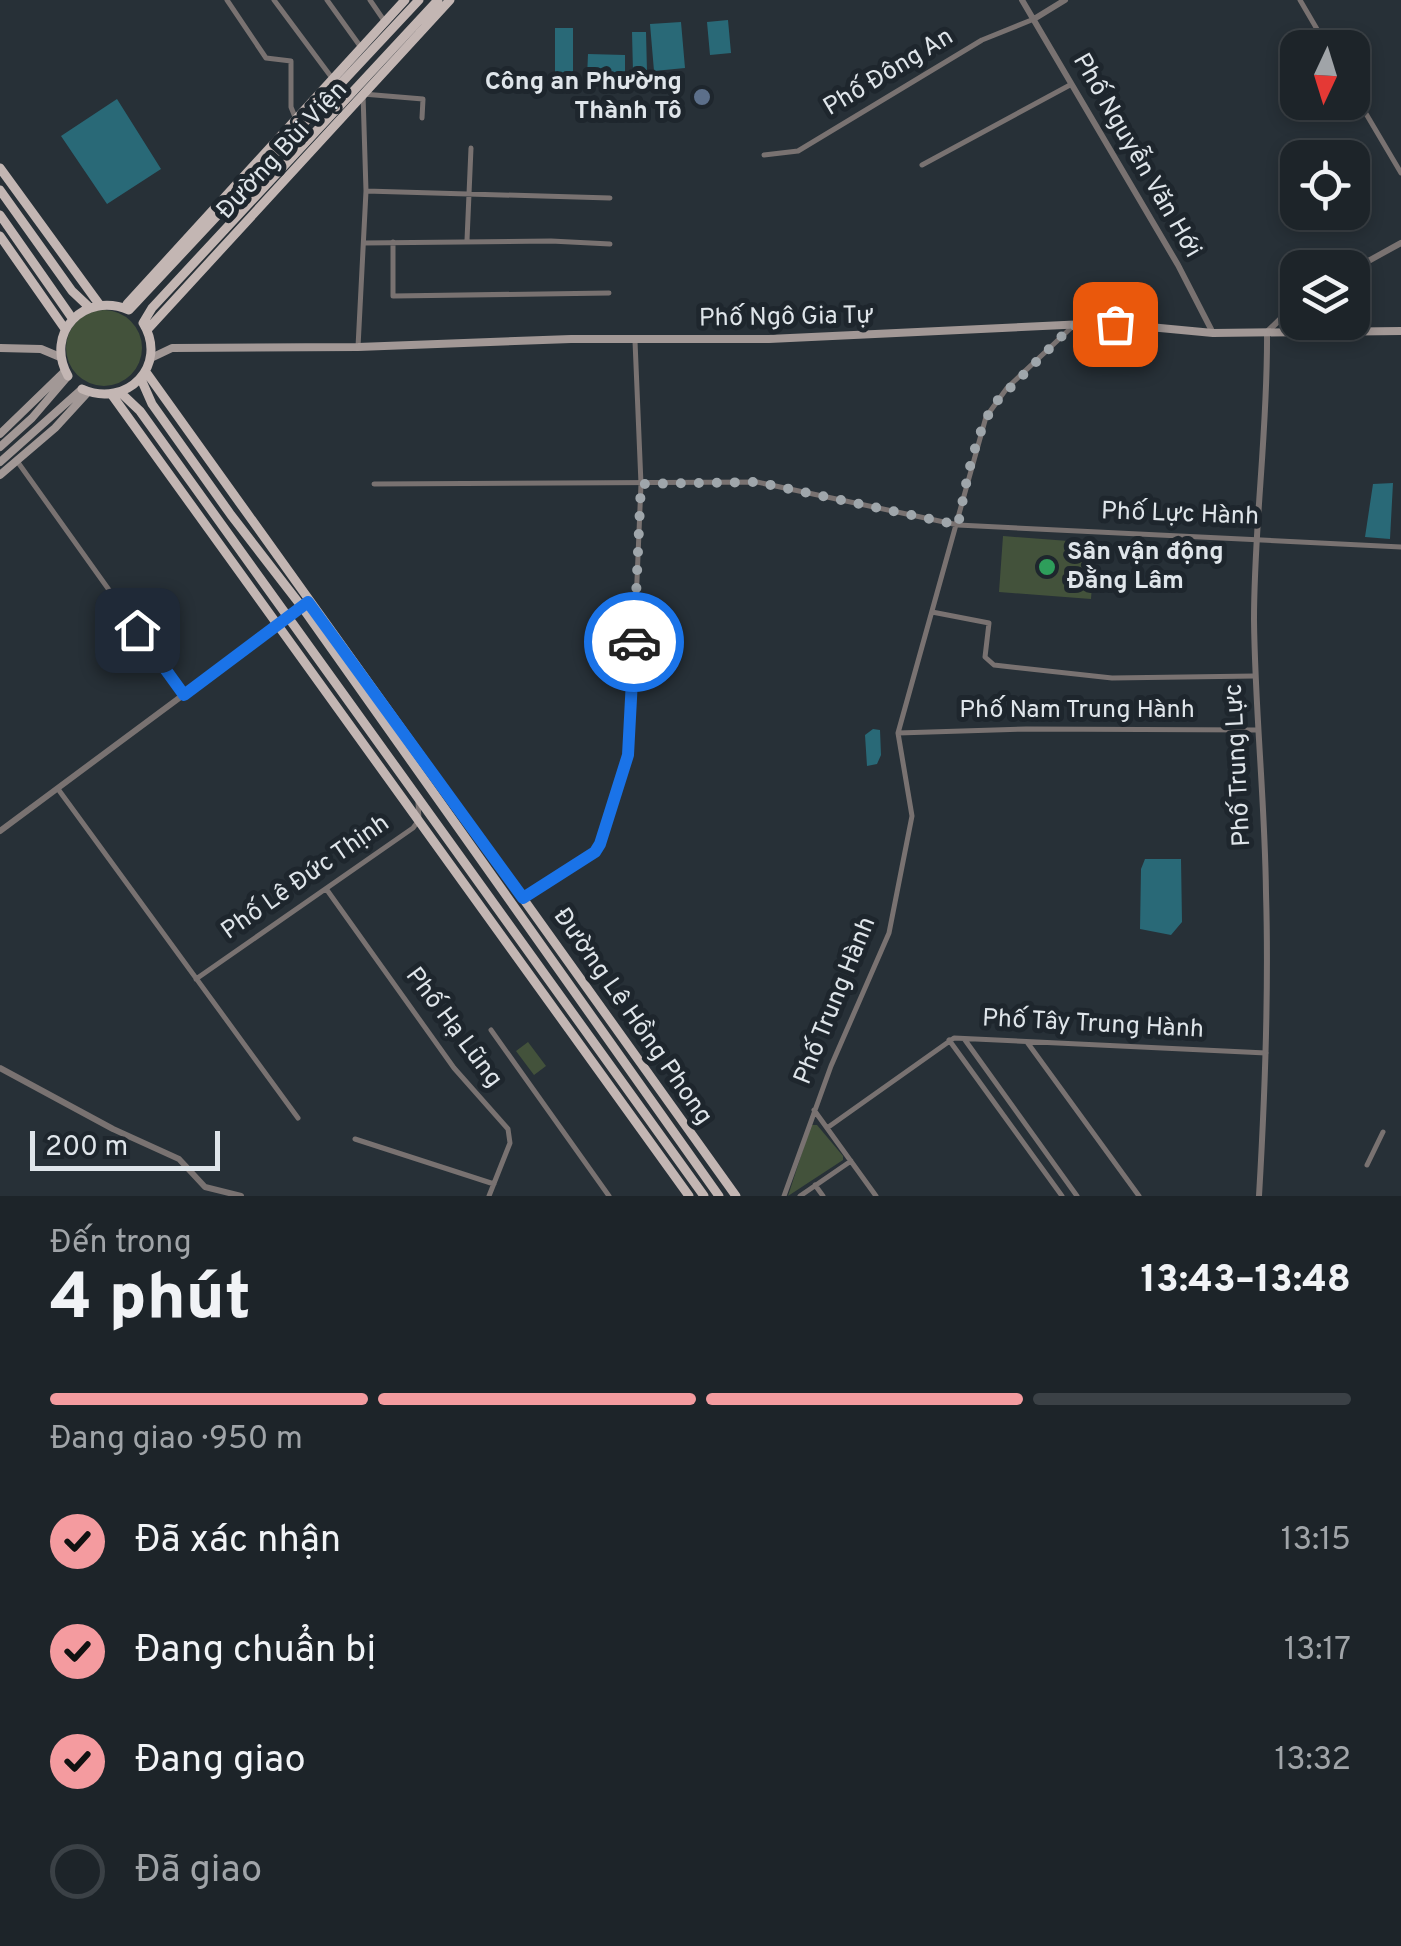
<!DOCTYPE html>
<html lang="vi">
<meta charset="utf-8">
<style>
body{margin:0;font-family:Overpass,sans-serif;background:#252c31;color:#f1f3f6;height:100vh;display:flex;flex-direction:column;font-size:38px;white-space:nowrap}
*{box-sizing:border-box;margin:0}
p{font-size:32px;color:#a0a4a8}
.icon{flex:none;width:55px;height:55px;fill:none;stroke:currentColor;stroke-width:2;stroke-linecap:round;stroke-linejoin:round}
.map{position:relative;height:1196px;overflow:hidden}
.panel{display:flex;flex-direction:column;background:#1d2429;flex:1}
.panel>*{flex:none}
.needle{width:65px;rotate:184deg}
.tools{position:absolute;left:1280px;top:30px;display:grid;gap:20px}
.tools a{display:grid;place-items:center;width:90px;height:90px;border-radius:20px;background:#1d2429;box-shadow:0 5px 15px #0003,0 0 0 2px #3b4146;font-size:50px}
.scale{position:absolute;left:30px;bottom:25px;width:190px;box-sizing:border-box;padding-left:10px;border:5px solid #dfe5ea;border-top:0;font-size:28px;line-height:35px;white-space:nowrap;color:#dfe5ea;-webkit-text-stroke:8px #1e262d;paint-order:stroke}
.pin{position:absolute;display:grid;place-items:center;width:85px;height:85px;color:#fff;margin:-42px;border-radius:20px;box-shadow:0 5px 15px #0006}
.courier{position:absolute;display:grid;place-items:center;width:100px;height:100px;margin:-50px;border:8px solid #1a73e8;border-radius:50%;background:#fff;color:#222;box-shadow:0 2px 12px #0007}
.headline em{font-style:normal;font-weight:800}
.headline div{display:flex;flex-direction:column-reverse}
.headline{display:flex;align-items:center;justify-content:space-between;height:170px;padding:0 50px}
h1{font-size:65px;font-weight:800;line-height:75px}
.bar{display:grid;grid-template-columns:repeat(4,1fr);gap:15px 10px;align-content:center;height:120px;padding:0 50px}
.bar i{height:12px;border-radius:8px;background:#3b4146}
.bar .active{background:#f49b9f}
.bar p{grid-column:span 4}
ol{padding:0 50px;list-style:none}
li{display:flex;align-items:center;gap:30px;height:110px}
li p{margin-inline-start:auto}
li .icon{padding:10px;border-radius:50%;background:#f49b9f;color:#111;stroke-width:4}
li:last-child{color:#a0a4a8}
li i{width:55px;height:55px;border:5px solid #3b4146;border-radius:50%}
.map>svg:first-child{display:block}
.green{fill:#43523b}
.water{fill:#296977}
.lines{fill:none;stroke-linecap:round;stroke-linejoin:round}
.minor{stroke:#797271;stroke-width:5}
.tertiary{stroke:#797271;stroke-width:6}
.secondary{stroke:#a29896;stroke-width:8}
.primary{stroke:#c3b6b3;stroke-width:9}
.done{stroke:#9fa6ab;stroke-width:10;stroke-dasharray:0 18}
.route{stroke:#1a73e8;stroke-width:12}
.service-dot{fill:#5c6f8a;stroke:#1e262d;stroke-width:4}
.leisure-dot{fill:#2e9e5b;stroke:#1e262d;stroke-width:4}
.labels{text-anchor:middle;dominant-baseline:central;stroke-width:10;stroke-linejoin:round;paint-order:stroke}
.street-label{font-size:25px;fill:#dfe5ea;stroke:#1e262d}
.poi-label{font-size:25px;font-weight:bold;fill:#dfe5ea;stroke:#1e262d;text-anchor:end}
</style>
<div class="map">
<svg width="1401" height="1196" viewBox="0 0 1401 1196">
<rect width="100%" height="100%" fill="#273037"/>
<!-- green -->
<path class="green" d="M66 348a38 38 0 1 1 76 0a38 38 0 1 1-76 0Z
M1003,536l92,7 -4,56 -92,-7z
M528,1042l18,24 -12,9 -18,-24z
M811,1125h6l26,31v4l-55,36z"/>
<!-- water -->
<path class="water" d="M728,20l3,33 -21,2 -3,-33z
M681,22l4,46 -31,3 -4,-47z
M555,28h18v50h-18z
M632,32h14l1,40h-14z
M588,54l37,1v23h-38z
M117,99l44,70 -54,35 -46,-68z
M1393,483l-3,56 -25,-2 8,-53z
M873,729l7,1 1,25 -4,9 -10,2 -2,-31z
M1145,859h36l1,63 -11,13 -31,-6 1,-60z"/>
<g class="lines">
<!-- minor -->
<path class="minor" d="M227,0l39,58 25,3v46l4,10
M274,0l58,78
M327,0l33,46
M370,0l15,22
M1300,0l28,48
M1352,90l49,83
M764,155l34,-4 184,-111 52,-21
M922,165l148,-80
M366,191l244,7
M467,240l4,-92
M393,242v54l216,-3
M364,243l187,-2 59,3
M358,347l8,-156 -3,-97 60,5 -1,19
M17,461l167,234
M374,484l383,-2 201,43 443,22
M932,612l57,11 -4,34 9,8 118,13 143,-2
M898,733l128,-4 231,1
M58,789l240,329
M327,890l127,178 54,61 2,14 -21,53
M523,898l72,-46 5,-8 28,-89 3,-31 10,-240 -6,-143
M196,979l217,-151 6,-8 -1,-18
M491,1030l118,166
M949,1040l113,156
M965,1040l112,156
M1027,1042l112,154
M814,1110l62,86
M827,1128l127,-90 312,15
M355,1139l139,45
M1367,1165l16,-33
M815,1185l8,11
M784,1196l47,-130 58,-133 23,-117 -14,-83 88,-316 21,-29 66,-62
M800,1196l51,-35"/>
<!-- tertiary -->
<path class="tertiary" d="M1022,0l156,265 35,68
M1034,19l31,-19
M1352,270l49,-27
M0,831l303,-225
M0,1068l113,61 66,30 26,28 36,9
M1259,1196c6,-101 10,-202 7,-303 -1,-91 -11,-182 -12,-273 0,-96 14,-191 13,-288l31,-30"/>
<!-- secondary -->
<path class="secondary" d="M0,348l41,1 19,8
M151,358l21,-10 186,-1 213,-8h198l338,-16 106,10 188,-2
M0,434l65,-63
M0,447l32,-29 36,-42
M0,462l82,-73
M0,475l55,-47 33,-36"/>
<!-- primary -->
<path class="primary" d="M0,168l99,136
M0,190l72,101 17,16
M0,215l72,103
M0,236l65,93
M127,304l278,-304
M147,330l303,-330
M146,372l590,824
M68,376c-24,-43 16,-85 61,-66l290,-310
M141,379l11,25 79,111 71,92 417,589
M82,389c45,20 87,-24 61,-66l9,-15 286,-308
M121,393l19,18 564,785
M112,395l577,801"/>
</g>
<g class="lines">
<!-- done -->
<path class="done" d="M634,642l7,-158 116,-2 201,43c8,-41 15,-87 37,-122l77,-77 43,-2"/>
<!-- route -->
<path class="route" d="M137,630l47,65 124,-93 215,296 72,-46 5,-8 28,-89 6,-113"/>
</g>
<!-- markers -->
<circle class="service-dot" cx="702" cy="97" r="10"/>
<circle class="leisure-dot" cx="1047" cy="567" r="10"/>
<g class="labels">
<!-- street labels -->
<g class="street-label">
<text transform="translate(889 73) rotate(-31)">Phố Đông An</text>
<text transform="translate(283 151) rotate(-47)">Đường Bùi Viện</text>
<text transform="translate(1136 156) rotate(60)">Phố Nguyễn Văn Hới</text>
<text transform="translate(786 318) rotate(-1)">Phố Ngô Gia Tự</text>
<text transform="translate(1180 515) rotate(2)">Phố Lực Hành</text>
<text x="1077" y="711">Phố Nam Trung Hành</text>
<text transform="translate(1239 765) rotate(-93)">Phố Trung Lực</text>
<text transform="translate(306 878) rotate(-35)">Phố Lê Đức Thịnh</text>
<text transform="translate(836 1001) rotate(-68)">Phố Trung Hành</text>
<text transform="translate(632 1017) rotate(55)">Đường Lê Hồng Phong</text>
<text transform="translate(1093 1025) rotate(3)">Phố Tây Trung Hành</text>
<text transform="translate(453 1028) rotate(53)">Phố Hạ Lũng</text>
</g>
<!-- poi labels -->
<g class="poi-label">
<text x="682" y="83">Công an Phường<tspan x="682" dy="29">Thành Tô</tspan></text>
<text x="1067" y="553" text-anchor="start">Sân vận động<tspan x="1067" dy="29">Đằng Lâm</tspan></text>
</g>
</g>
</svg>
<div class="tools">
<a><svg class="needle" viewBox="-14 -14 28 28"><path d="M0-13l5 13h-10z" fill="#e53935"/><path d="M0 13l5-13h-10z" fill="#a0a4a8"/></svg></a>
<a><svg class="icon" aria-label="locate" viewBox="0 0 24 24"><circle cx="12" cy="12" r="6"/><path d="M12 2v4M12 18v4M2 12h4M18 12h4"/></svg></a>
<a><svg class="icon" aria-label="layers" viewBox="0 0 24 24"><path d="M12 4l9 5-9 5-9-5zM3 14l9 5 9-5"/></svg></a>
</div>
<div class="scale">200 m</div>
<div class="pin" style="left:1115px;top:324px;background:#ea580c"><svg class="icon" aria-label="bag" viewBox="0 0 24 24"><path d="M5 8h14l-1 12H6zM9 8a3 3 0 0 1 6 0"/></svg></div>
<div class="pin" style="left:137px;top:630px;background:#1f2937"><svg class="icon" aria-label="home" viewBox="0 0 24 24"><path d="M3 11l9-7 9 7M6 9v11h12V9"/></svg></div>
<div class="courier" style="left:634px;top:642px"><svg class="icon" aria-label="car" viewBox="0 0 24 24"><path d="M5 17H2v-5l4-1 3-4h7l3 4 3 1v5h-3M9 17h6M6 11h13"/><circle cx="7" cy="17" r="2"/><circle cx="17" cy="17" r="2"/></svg></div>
</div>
<section class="panel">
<div class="headline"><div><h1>4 phút</h1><p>Đến trong</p></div><em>13:43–13:48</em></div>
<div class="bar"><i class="active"></i><i class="active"></i><i class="active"></i><i></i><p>Đang giao · 950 m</p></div>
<ol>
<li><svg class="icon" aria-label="check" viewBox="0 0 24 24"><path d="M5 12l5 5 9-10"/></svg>Đã xác nhận<p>13:15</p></li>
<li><svg class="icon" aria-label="check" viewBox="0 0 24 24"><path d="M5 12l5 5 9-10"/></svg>Đang chuẩn bị<p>13:17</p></li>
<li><svg class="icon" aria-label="check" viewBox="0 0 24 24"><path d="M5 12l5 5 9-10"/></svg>Đang giao<p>13:32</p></li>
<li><i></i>Đã giao</li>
</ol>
</section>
